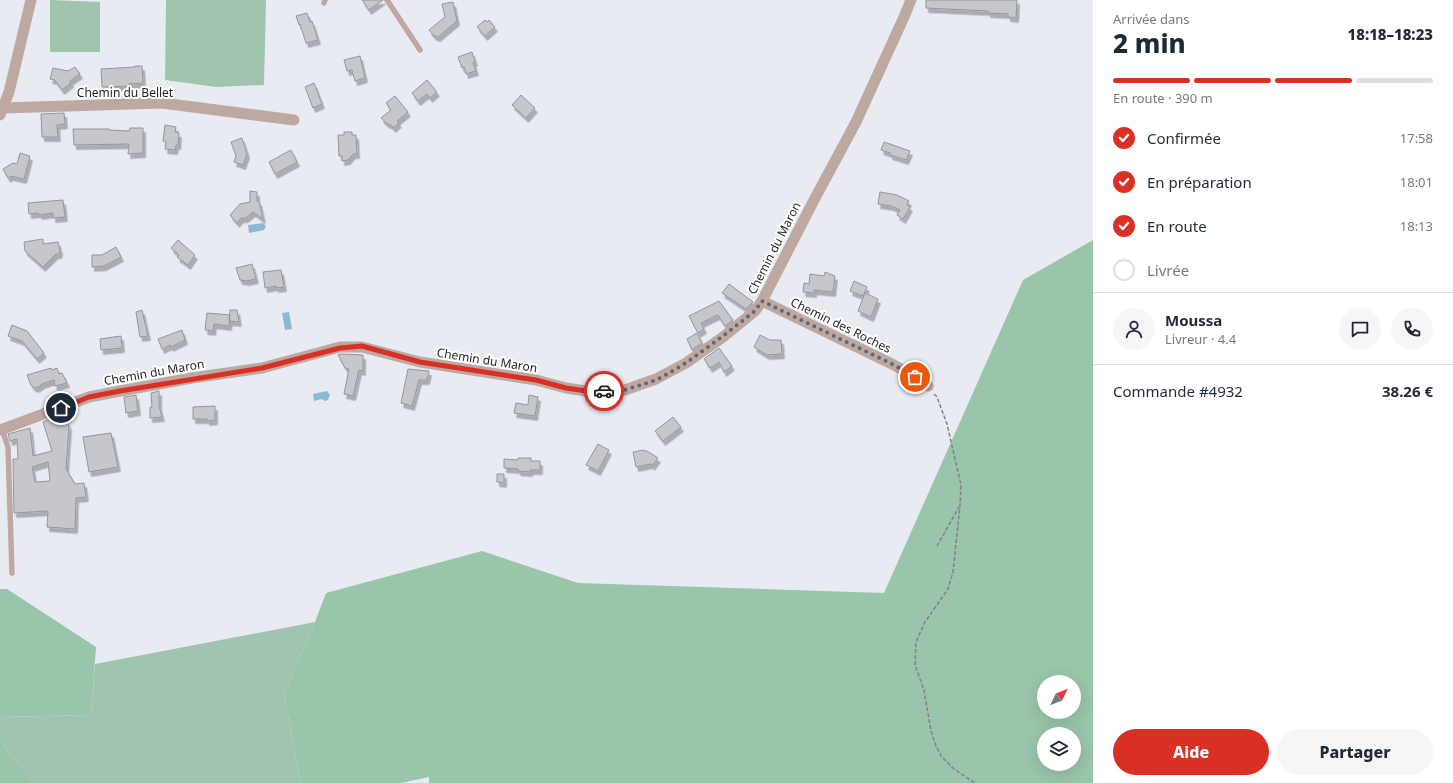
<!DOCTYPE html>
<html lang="fr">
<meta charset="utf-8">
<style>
body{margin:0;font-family:"Noto Sans",sans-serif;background:#f6f6f7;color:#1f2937;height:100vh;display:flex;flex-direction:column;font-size:15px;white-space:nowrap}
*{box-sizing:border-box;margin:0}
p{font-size:13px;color:#747a83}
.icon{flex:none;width:22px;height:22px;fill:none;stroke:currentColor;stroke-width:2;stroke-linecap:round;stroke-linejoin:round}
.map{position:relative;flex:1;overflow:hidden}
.side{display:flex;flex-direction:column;background:#fff;width:360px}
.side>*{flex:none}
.needle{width:26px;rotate:47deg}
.buttons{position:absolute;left:1037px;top:675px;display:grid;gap:8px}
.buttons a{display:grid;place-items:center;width:44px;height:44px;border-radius:50%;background:#fff;box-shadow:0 4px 16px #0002;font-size:20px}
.pin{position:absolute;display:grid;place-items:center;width:34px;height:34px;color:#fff;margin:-17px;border:2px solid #fff;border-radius:50%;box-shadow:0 1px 4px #0007}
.courier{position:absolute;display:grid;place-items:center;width:40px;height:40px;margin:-20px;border:3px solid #d93025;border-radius:50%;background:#fff;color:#222;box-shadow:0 1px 5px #0007}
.summary em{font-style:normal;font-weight:800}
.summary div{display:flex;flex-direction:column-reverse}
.summary{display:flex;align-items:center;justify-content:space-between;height:68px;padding:0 20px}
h1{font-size:26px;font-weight:800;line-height:30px}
.bar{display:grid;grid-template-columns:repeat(4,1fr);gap:6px 4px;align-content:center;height:48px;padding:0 20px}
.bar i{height:5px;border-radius:3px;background:#e0e1e3}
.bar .on{background:#d93025}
.bar p{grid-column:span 4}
.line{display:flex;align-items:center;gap:10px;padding:0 20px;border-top:1px solid #e0e1e3}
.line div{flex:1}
.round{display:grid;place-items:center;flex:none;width:42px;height:42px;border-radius:21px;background:#f6f6f7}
ol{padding:0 20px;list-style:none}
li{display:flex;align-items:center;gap:12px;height:44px}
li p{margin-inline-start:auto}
li .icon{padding:4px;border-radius:50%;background:#d93025;color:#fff;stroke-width:4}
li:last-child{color:#747a83}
li i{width:22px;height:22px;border:2px solid #e0e1e3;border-radius:50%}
.primary-button{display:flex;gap:8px;margin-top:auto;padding:8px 20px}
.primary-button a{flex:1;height:46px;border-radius:24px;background:#d93025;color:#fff;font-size:16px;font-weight:800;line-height:46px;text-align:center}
.primary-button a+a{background:#f6f6f7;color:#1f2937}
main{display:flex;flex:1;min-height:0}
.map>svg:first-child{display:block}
.green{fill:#a1c4ae}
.forest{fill:#99c5aa;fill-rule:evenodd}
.water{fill:#8bbbd1}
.building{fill:#c6c6cd;stroke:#94949b;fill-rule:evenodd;filter:url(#shadow)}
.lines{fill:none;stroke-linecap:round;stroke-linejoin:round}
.path{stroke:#818287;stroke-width:1.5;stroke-dasharray:4 2;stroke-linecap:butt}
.service{stroke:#bea8a2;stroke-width:5.5}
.minor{stroke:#bea8a2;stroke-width:11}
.done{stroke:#66666b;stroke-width:4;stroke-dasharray:0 7.2}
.route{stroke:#d93025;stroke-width:5}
.labels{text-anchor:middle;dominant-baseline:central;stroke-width:4;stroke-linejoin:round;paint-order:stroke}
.street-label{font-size:12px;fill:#1f1f22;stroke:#fff}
</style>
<main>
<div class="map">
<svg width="1093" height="783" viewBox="0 0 1093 783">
<defs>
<filter id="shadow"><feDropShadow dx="2.5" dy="4.5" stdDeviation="0" flood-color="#0004"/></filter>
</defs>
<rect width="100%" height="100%" fill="#e9ebf3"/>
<!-- green -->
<path class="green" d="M50,0l50,2v50h-50z
M166,0h100l-2,85 -48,2 -51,-7z
M315,622l-31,72 17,89h-267l-34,-42v-24l91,-2 4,-51z"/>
<!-- forest -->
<path class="forest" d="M1093,240v543h-664v-6l-28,6h-100l-17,-89 31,-72 11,-29 156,-42 96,32 306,10 139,-313zM1044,682h30v30h-30zM1044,734h30v30h-30z
M0,589h7l89,58 -5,68 -91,2z
M0,741l34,42h-34z"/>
<!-- water -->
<path class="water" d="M263,223l3,3 -2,4 -15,3 -1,-8z
M289,312l3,17 -7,1 -3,-17z
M327,391l3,4 -2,5 -3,1 -3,-2 -8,2 -1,-7z"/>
<!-- building -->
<path class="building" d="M362,0h21l-14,10z
M926,0h91l-1,18 -8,-1v-3l-20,-1v-2l-62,-3z
M453,2l4,19 -19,16 -4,-1 -5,-6 16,-13 -3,-13z
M307,13l3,9 2,-1 6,19 -12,3 -6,-19 -1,1 -3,-9z
M485,20l2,2 2,-2 6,7 -10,9 -8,-9z
M472,52l3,10h-2l3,9 -10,3 -2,-7 -2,1 -4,-11z
M360,56l5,22 -10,3 -3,-11 -5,1 -3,-11z
M135,66h7l1,17 -14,1v2l-27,1 -1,-18 34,-2z
M75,67l5,7 -10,7 1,2 -9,7 -7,-10 -5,-1 3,-11 15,3z
M427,80l10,12 -7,6 -3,-4 -9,7 -6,-8z
M314,83l8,21 -9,4 -8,-21z
M521,95l14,13 -9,10 -14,-13z
M395,96l13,16 -11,9 2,2 -6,5 -2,-3 -5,-2 -5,-5 10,-8 -5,-7z
M64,113l1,11 -8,1 1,12h-16l-1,-23z
M165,125l11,2 -1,5 4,1 -1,12h-2l-1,5 -10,-1 1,-7 -3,-1z
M130,128h13v25l-15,1 1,-10 -55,1 -1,-16h36v1l20,1z
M344,132h8v3h4l1,19h-4l-5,6 -6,1v-5h-3l-1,-21h6z
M242,138l5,16 -4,11 -9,-3 2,-6 -5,-14z
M884,142l26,9 -4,9 -16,-5v-2l-9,-3z
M291,150l6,12 -22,12 -6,-12z
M20,153l10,3 -6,23 -13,-3 -3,2 -5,-9 10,-6 4,1z
M250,191l7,1v9h2l4,18 -10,-7 -7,6h-5l-4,5 -7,-8 10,-11 10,-2z
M880,192l17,3 12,6 -2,4 3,2 -7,12 -6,-4 3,-5 -9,-4 -13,-2z
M63,200l2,17 -12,1v-5l-13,2 -2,-2 -9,1 -1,-11z
M43,239v5l15,-2 2,9 -1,3h-3l-13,13 -18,-16 -1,-9z
M178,240l17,15 -7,10 -11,-8 2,-2 -8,-7z
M116,247l5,10 -17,9 -12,1v-12h10z
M252,264l4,15 -9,2 -7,-1 -4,-12z
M281,270l3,17 -8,1v-2l-11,2 -2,-16z
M825,272l10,4 -2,16 -19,-2v3l-11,-1 1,-9 5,1 1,-10 14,2z
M854,281l13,6 -4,9 -13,-5z
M729,284l24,18 -7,7 -24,-16z
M865,293l13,6 -7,18 -13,-6z
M719,301l14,19 -8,6 -7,-11 -17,8 3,6 -6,4 -9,-17z
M142,310l6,26 -8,1 -4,-25z
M230,310h7l2,12 -10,-1z
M207,313l23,2 -1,11 -15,-2 -1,7 -8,-1z
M12,325l15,6 17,22 -7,6 -15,-18 -14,-5z
M182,330l3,10 -14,7 -1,-2 -8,4 -4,-10z
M697,333l5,10 -10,7 -5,-11z
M760,335l10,5h11l1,14 -15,1 -13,-8z
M121,336l1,12 -21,2 -1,-11z
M719,348l13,18 -8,6 -5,-10 -9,6 -6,-9z
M341,354l22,1v16l-4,-1 -6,26 -9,-2 5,-25 -4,-1 -7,-13z
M51,368l1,2 5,-2 2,6 3,-1 5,10 -12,3 -1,-6 -12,4 -2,2 -5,2 -4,-3 -4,-10z
M408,369l21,2 -2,9h-8l-7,26 -11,-3z
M159,391v15l3,11 -12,1v-11h2l-1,-14z
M136,395l2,16 -12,2 -2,-16z
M529,395l9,2 -3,19 -21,-3 2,-10 12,2z
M215,406v14l-8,1v-2h-14v-12z
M63,414l6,12 -3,43 9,15 9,-1 2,14 -10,1 -1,31 -28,-2 1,-16 -34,2 -1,-54h5l-1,-20 -7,2 -2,-7 22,-6 3,28 19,-5 -9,-29zM48,462l2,19 -15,1 -3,-15z
M673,417l8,10 -18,14 -8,-10z
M111,433l7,34 -29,5 -6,-35z
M598,444l11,6 -11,21 -12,-6z
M644,450v1h3l11,7 -6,8 -1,-2 -15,3 -3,-15z
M518,458h13v3h9v9h-10v2l-12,-1v-2l-14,-1v-9l14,1z
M497,474h7v9l-7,-1z"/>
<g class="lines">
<!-- path -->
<path class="path" d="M934,394l3,3 10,27 14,61 -1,21 -7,66 -5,17 -23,33 -9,20 -1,23 9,25 7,41 5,15 6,11 12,12 21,14
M937,546l22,-39"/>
<!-- service -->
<path class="service" d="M387,0l33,50
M324,3l1,-3
M2,429l6,18 4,126"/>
<!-- minor -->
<path class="minor" d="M4,108l158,-5 132,17
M0,115l9,-23 22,-92
M762,301l130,63 23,13 13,9
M0,430l89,-33 31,-6 72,-13 70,-10 78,-21h22l58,15 116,18 30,8 27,4 32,-2 31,-11 30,-16 37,-26 32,-26 7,-10 51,-99 43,-80 48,-105 7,-17"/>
</g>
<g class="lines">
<!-- done -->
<path class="done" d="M604,391l21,-1 31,-10 8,-4 22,-13 37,-27 32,-25 7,-10 130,63 23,13"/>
<!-- route -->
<path class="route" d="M61,408l28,-11 31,-6 142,-23 78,-20 22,-2 58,16 116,18 30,8 27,4 11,-1"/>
</g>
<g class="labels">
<!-- street labels -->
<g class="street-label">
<text x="125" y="92">Chemin du Bellet</text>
<text transform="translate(774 248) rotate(-63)">Chemin du Maron</text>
<text transform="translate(841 325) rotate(26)">Chemin des Roches</text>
<text transform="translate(487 360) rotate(9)">Chemin du Maron</text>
<text transform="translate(154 372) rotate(-10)">Chemin du Maron</text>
</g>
</g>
</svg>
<div class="buttons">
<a><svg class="needle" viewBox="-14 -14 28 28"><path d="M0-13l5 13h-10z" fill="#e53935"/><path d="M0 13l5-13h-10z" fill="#747a83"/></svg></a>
<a><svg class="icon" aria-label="layers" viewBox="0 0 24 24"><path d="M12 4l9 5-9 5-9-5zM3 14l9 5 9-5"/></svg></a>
</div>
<div class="pin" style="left:915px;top:377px;background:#ea580c"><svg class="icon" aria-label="bag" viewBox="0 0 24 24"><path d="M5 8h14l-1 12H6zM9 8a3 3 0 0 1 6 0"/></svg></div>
<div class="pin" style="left:61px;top:408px;background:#1f2937"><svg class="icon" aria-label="home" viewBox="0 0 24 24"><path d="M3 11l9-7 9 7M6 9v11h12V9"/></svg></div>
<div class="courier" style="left:604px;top:391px"><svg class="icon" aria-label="car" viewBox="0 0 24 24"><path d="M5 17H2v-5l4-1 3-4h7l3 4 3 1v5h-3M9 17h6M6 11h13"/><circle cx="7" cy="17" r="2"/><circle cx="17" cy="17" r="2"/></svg></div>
</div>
<section class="side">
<div class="summary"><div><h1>2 min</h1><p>Arrivée dans</p></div><em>18:18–18:23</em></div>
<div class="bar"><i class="on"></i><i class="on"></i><i class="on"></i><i></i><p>En route · 390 m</p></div>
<ol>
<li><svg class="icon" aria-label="check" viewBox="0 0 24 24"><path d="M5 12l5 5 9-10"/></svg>Confirmée<p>17:58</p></li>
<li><svg class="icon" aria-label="check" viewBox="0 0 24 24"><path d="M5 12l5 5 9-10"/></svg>En préparation<p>18:01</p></li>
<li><svg class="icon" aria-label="check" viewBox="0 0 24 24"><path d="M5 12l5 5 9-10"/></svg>En route<p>18:13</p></li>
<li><i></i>Livrée</li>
</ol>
<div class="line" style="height:72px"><a class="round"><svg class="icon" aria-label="person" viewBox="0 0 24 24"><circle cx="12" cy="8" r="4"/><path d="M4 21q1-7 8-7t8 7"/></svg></a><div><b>Moussa</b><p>Livreur · 4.4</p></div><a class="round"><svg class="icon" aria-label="chat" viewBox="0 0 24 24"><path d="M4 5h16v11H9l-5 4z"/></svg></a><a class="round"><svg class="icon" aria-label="phone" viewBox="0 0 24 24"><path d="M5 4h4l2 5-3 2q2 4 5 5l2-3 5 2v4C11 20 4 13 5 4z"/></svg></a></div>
<div class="line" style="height:52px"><div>Commande #4932</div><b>38.26 €</b></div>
<div class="primary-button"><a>Aide</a><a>Partager</a></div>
</section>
</main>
